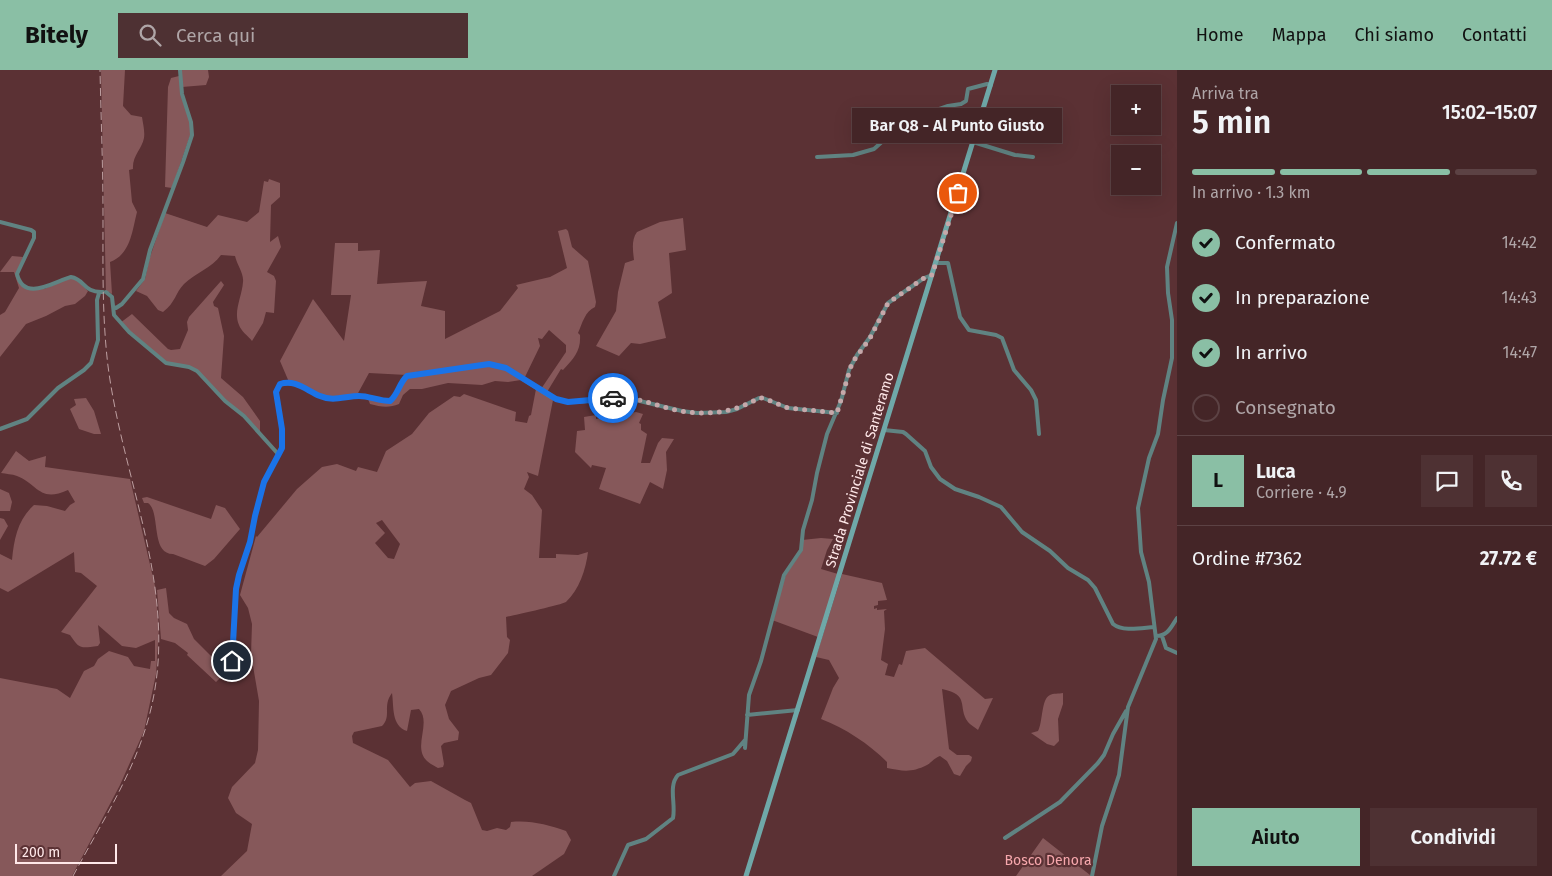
<!DOCTYPE html>
<html lang="it">
<meta charset="utf-8">
<style>
body{margin:0;font-family:"Fira Sans",sans-serif;background:#4e3133;color:#f1f3f6;height:100vh;display:flex;flex-direction:column;font-size:19px;white-space:nowrap}
*{box-sizing:border-box;margin:0}
p{font-size:16px;color:#afa5a7}
.icon{flex:none;width:28px;height:28px;fill:none;stroke:currentColor;stroke-width:2;stroke-linecap:round;stroke-linejoin:round}
.map{position:relative;flex:1;overflow:hidden}
.details{display:flex;flex-direction:column;background:#442527;width:375px}
.details>*{flex:none}
.tools{position:absolute;left:1111px;top:15px;display:grid;gap:10px}
.tools a{display:grid;place-items:center;width:50px;height:50px;border-radius:0px;background:#442527;box-shadow:0 5px 20px #0002,0 0 0 1px #5c4244;font-size:25px}
.scale{position:absolute;left:15px;bottom:12px;width:102px;box-sizing:border-box;padding-left:5px;border:2px solid #ffe8e9;border-top:0;font-size:14px;line-height:18px;white-space:nowrap;color:#ffe8e9;-webkit-text-stroke:4px #5b3134;paint-order:stroke}
.pin{position:absolute;display:grid;place-items:center;width:42px;height:42px;color:#fff;margin:-21px;border:2px solid #fff;border-radius:50%;box-shadow:0 1px 5px #0007}
.courier{position:absolute;display:grid;place-items:center;width:50px;height:50px;margin:-25px;border:4px solid #1a73e8;border-radius:50%;background:#fff;color:#222;box-shadow:0 1px 6px #0007}
.bubble{position:absolute;height:35px;border-radius:0px;background:#442527;box-shadow:0 5px 20px #0002,0 0 0 1px #5c4244;font-size:16px;font-weight:600;line-height:35px;text-align:center}
.overview em{font-style:normal;font-weight:600}
.overview div{display:flex;flex-direction:column-reverse}
.overview{display:flex;align-items:center;justify-content:space-between;height:85px;padding:0 15px}
h1{font-size:32px;font-weight:600;line-height:38px}
.bar{display:grid;grid-template-columns:repeat(4,1fr);gap:8px 5px;align-content:center;height:60px;padding:0 15px}
.bar i{height:6px;border-radius:4px;background:#5c4244}
.bar .on{background:#8abfa5}
.bar p{grid-column:span 4}
.line{display:flex;align-items:center;gap:12px;padding:0 15px;border-top:1px solid #5c4244}
.line div{flex:1}
.round{display:grid;place-items:center;flex:none;width:52px;height:52px;border-radius:0px;background:#4e3133}
ol{padding:0 15px;list-style:none}
li{display:flex;align-items:center;gap:15px;height:55px}
li p{margin-inline-start:auto}
li .icon{padding:5px;border-radius:50%;background:#8abfa5;color:#111;stroke-width:4}
li:last-child{color:#afa5a7}
li i{width:28px;height:28px;border:2px solid #5c4244;border-radius:50%}
.action{display:flex;gap:10px;margin-top:auto;padding:10px 15px}
.action a{flex:1;height:58px;border-radius:0px;background:#8abfa5;color:#111;font-size:20px;font-weight:600;line-height:58px;text-align:center}
.action a+a{background:#4e3133;color:#f1f3f6}
header{display:flex;align-items:center;gap:30px;box-sizing:border-box;height:70px;padding:0 25px;background:#8abfa5;color:#111}
header strong{font-size:24px}
nav{display:flex;gap:28px;margin-inline-start:auto;font-size:18px}
.search{width:350px;height:45px;background:#4e3133;display:flex;align-items:center;gap:12px;box-sizing:border-box;padding:0 18px;border-radius:0px;color:#afa5a7;font-size:19px}
main{display:flex;flex:1;min-height:0}
.map>svg:first-child{display:block}
.green{fill:#86585a;fill-rule:evenodd}
.lines{fill:none;stroke-linecap:round;stroke-linejoin:round}
.minor{stroke:#608382;stroke-width:4}
.secondary{stroke:#6fa8a8;stroke-width:5}
.rail{stroke:#be9fa1;stroke-width:1;stroke-dasharray:8 4;stroke-linecap:butt}
.done{stroke:#c6a8aa;stroke-width:5;stroke-dasharray:0 9}
.route{stroke:#1a73e8;stroke-width:6}
.labels{text-anchor:middle;dominant-baseline:central;stroke-width:4.5;stroke-linejoin:round;paint-order:stroke}
.street-label{font-size:14px;fill:#ffe8e9;stroke:#5b3134}
.park-label{font-size:14px;fill:#f7a8ad;stroke:#5b3134}
</style>
<header>
<strong>Bitely</strong>
<div class="search"><svg class="icon" aria-label="search" viewBox="0 0 24 24"><circle cx="10" cy="10" r="6"/><path d="M15 15l6 6"/></svg>Cerca qui</div>
<nav><a>Home</a><a>Mappa</a><a>Chi siamo</a><a>Contatti</a></nav>
</header>
<main>
<div class="map">
<svg width="1177" height="806" viewBox="0 0 1177 806">
<rect width="100%" height="100%" fill="#5b3134"/>
<!-- green -->
<path class="green" d="M101,0h24l-2,36 8,9 11,2c1,7 3,14 2,21 -2,11 -12,18 -11,31l-4,1 3,32 5,10c-5,19 -6,42 -27,50l2,32 -3,-2h-3z
M181,0h27l1,7 -3,8 -24,2z
M179,6l13,54 -20,58 -7,-1 3,-100 3,-9z
M269,109l11,4v14l-9,8 -1,37 8,-6 3,11 -14,25 7,4 2,5 -2,32 -8,-1 -3,11 -11,18c-4,-5 -11,-10 -13,-16 -6,-14 3,-28 4,-43 1,-9 -6,-17 -8,-26l-14,-1c-9,13 -26,18 -37,29 -9,9 -8,18 -21,28l-5,-2 -11,-14 -11,-5 9,-12 4,-19 16,-47 42,14 11,-12 29,7 12,-10 5,-31 4,1z
M683,148l3,32 -17,3 3,40 -14,9 8,36 -26,6 -9,-1 -12,13 -23,-10 20,-35 2,-19 7,-29 9,-3c-1,-9 -3,-20 3,-28l23,-10z
M566,159l2,2 4,16 16,14 8,41 -1,5c-10,4 -13,17 -17,26l2,2c1,16 -6,23 -17,35l-2,-1 -14,23 -6,-3 25,-37v-7l-17,-15 -7,9 -4,-1 2,8 -16,33 -13,-8 -22,-8 -73,9 -9,3 -38,-2 -12,22 -30,2 -38,-15 -9,-21 33,-62 31,42 7,-46h-20l4,-52h23v8l22,-1 -3,34 50,-3 -6,25 24,5v28l55,-28 18,-23 -2,-3 34,-8 17,-9 -9,-37z
M12,186l11,1 -6,19 11,13h16l26,-11 6,1 12,12 -3,5 -10,8 -10,2 -19,10 -20,8 -26,33v-42l5,-3 14,-24 -5,-16h-14z
M221,211l3,4 -11,17 1,4 4,2 6,28 -3,42 22,19 17,24v12l-39,-37 -27,-28 -26,-5 -48,-40 12,-9 36,35 3,1 9,-1 8,-19 -1,-8 2,-5z
M482,295l20,3 19,12 -13,2 -13,-1 -13,4 -34,-2 -26,6h-12l-7,6 -4,9c-10,4 -18,3 -29,0l-2,-5 22,3 18,-25z
M536,319l17,11 -15,76 -11,-4 2,5 -5,12 8,6 10,15 -3,48h17v-4l22,1 10,-3c-2,17 -9,38 -22,50 -5,3 -51,13 -60,15l1,20 3,3 -2,13 -17,22 -12,3 -28,13 -6,14 4,14 10,13 -1,8 -14,3 -3,3 3,18 -1,3 -5,1c-3,-2 -8,-4 -11,-7 -15,-14 5,-38 -8,-52l-8,1 -4,21c-16,-5 -13,-25 -15,-38 -10,13 0,23 -10,33l-28,6 -2,4 1,7 35,17 22,27 5,-4 16,-2 34,19 6,3 11,27 5,1 10,-3 9,2 4,-3 1,-5c20,-2 37,3 55,9l5,9 -7,14 -32,22h-311l26,-25 5,-27 -16,-11 -8,-15 4,-11 23,-24 3,-13 1,-49 -8,-47 1,-30 -4,-16 -8,-13 16,-59 1,1 40,-48 25,-22 15,-3 19,7 2,-4 19,5 9,-21 26,-17 17,-21 25,-17 6,1 4,-3 52,18 -1,9 12,2 2,-7 2,-1zM382,450l18,24 -6,15 -6,-1 -13,-15 10,-10 -9,-10z
M86,328l8,13 7,23h-7l-15,-5 -9,-20 6,-4 -2,-6z
M636,342l7,2 -4,9 2,1v6l6,4 -6,29h9l8,-20 4,-5 12,1 -8,13 1,18 -4,19 -13,-7 -10,22 -41,-15 7,-21 -14,-3 -1,3 -16,-16 2,-21 8,-1 -1,-13 12,-2v4z
M16,381l13,10 17,-5 -1,11 85,12 25,107 4,41 -3,47 -12,57 -24,54 -48,91h-72v-198l57,11 13,9 14,-27 10,-5 4,-7 11,-8 19,6 6,9 16,3 1,-8h4v-21l-19,8 -14,-2 -24,-21 2,18 -2,3c-17,2 -18,4 -28,-11l-9,-3 36,-46 -16,-13 -6,-1 -1,-20 -66,40 -8,-4v-34l12,6c2,-21 6,-41 22,-55l13,1 18,5 5,-6 5,-3 -7,-12c-29,13 -30,-6 -51,-14 -5,-2 -11,-2 -16,-3z
M0,419l9,4 3,9 -2,9h-10z
M147,427l64,22 5,-14 9,3 15,21 -26,30 -9,7 -32,-12c-23,0 -12,-42 -25,-51h-4l-2,-5z
M0,448l4,1 4,7 -8,14z
M821,468l12,1 -6,11 -6,19 17,5 -20,63 -46,-17 14,-46 15,-21 1,-13z
M842,504l40,9 5,17 -9,1v4l-4,1v3l3,-1v2l10,-1 -3,2 1,18 -4,31 7,4 -3,11 9,2 5,-13 3,1 4,-14 19,-3 60,51 8,-1 -15,32c-3,-3 -8,-5 -10,-8 -11,-15 3,-27 -26,-33l7,60 8,6h12l3,2 -1,4 -5,5 -6,10 -6,-2 -7,-13 -7,-5c-6,2 -9,7 -13,9 -16,8 -24,6 -40,3v-6c-18,-18 -42,-34 -66,-43l12,-31 6,-10 -10,-18 -13,-3z
M166,518l3,25 5,5 13,6 7,15 22,22 6,15 -6,6 -29,-27 1,-2 -13,-10 -14,-4 -4,-49z
M1063,623v11l-5,15 1,22 -5,5 -7,-2 -16,-11 7,-2c5,-9 3,-32 12,-36 3,-2 9,-1 13,-2z
M1043,768l47,37v1h-74z"/>
<g class="lines">
<!-- minor -->
<path class="minor" d="M973,72l42,13 18,2
M817,87l36,-2 21,-6 40,-36h14l20,-7 13,-2 5,-3 2,-12 19,-5 4,1
M0,152l31,8 3,2v6l-17,36c7,29 38,7 54,3 14,2 12,16 32,15
M936,193h12l12,54 9,13 27,5 6,3 12,32 17,20 5,10 3,34
M106,222l6,5 2,18 15,17 37,31 23,4 8,4 28,30 19,15 35,39
M114,237l2,1 6,-4 21,-25 7,-29 33,-88 9,-27 -1,-13 -9,-28 -2,-24
M0,359l27,-10 31,-31 26,-18 7,-7 7,-23 -1,-40 2,-7
M884,360l19,2 3,2 19,17 6,16 9,12 15,10 24,8 22,10 21,25 28,19 18,17 20,12 7,8 18,36c10,8 28,4 41,3
M1156,566c12,0 15,-9 21,-18
M1162,566l4,12 11,5
M232,591l4,-72 3,-14 11,-32 5,-27 9,-34 18,-34v-19l-6,-37 3,-7c16,-6 27,5 41,11 13,6 26,0 39,0 10,0 20,5 31,5 8,-6 9,-18 17,-25l82,-12 17,4 45,29 12,4 11,1 53,-4 55,13 15,2 29,-1 11,-3 22,-11h4l25,10 49,5
M747,645l51,-5
M745,678l4,-53 12,-34 23,-86 17,-25 2,-20 9,-30 5,-27 10,-39 14,-33 8,-31 8,-15 13,-18 18,-34 36,-25 8,-3
M1005,768l55,-36 38,-39 6,-8 9,-21 13,-23
M614,806l14,-31 18,-6 27,-21c3,-14 -5,-32 5,-43l55,-21 12,-14
M1092,806l10,-50 17,-51 9,-68 28,-68 -7,-57 -8,-30 -3,-44 11,-50 9,-24 5,-34 9,-42v-38l-4,-27 -1,-26 10,-44"/>
<!-- secondary -->
<path class="secondary" d="M746,806l249,-806"/>
<!-- rail -->
<path class="rail" d="M73,806c25,-47 56,-95 72,-146 41,-126 -21,-240 -37,-364 -6,-50 -5,-100 -5,-150 0,-49 -2,-97 -3,-146"/>
</g>
<g class="lines">
<!-- done -->
<path class="done" d="M613,328c25,-2 45,9 68,13 28,5 54,1 78,-13h4l25,10 49,5 15,-50 18,-25 18,-35 36,-25 8,-3 26,-82"/>
<!-- route -->
<path class="route" d="M232,591l4,-72 3,-14 11,-33 5,-26 9,-34 18,-34v-19l-6,-37 4,-8c15,-5 26,6 40,12 13,6 26,0 39,0 10,0 20,5 31,5 8,-6 9,-18 17,-25l82,-12 17,4 50,31 12,3 45,-4"/>
</g>
<g class="labels">
<!-- street labels -->
<g class="street-label">
<text transform="translate(860 400) rotate(-73)">Strada Provinciale di Santeramo</text>
</g>
<!-- park labels -->
<g class="park-label">
<text x="1048" y="790">Bosco Denora</text>
</g>
</g>
</svg>
<div class="tools">
<a>+</a>
<a>−</a>
</div>
<div class="scale">200 m</div>
<div class="pin" style="left:958px;top:123px;background:#ea580c"><svg class="icon" aria-label="bag" viewBox="0 0 24 24"><path d="M5 8h14l-1 12H6zM9 8a3 3 0 0 1 6 0"/></svg></div>
<div class="pin" style="left:232px;top:591px;background:#1f2937"><svg class="icon" aria-label="home" viewBox="0 0 24 24"><path d="M3 11l9-7 9 7M6 9v11h12V9"/></svg></div>
<div class="courier" style="left:613px;top:328px"><svg class="icon" aria-label="car" viewBox="0 0 24 24"><path d="M5 17H2v-5l4-1 3-4h7l3 4 3 1v5h-3M9 17h6M6 11h13"/><circle cx="7" cy="17" r="2"/><circle cx="17" cy="17" r="2"/></svg></div>
<div class="bubble" style="left:852px;top:38px;width:210px">Bar Q8 - Al Punto Giusto</div>
</div>
<section class="details">
<div class="overview"><div><h1>5 min</h1><p>Arriva tra</p></div><em>15:02–15:07</em></div>
<div class="bar"><i class="on"></i><i class="on"></i><i class="on"></i><i></i><p>In arrivo · 1.3 km</p></div>
<ol>
<li><svg class="icon" aria-label="check" viewBox="0 0 24 24"><path d="M5 12l5 5 9-10"/></svg>Confermato<p>14:42</p></li>
<li><svg class="icon" aria-label="check" viewBox="0 0 24 24"><path d="M5 12l5 5 9-10"/></svg>In preparazione<p>14:43</p></li>
<li><svg class="icon" aria-label="check" viewBox="0 0 24 24"><path d="M5 12l5 5 9-10"/></svg>In arrivo<p>14:47</p></li>
<li><i></i>Consegnato</li>
</ol>
<div class="line" style="height:90px"><b class="round" style="background:#8abfa5;color:#111">L</b><div><b>Luca</b><p>Corriere · 4.9</p></div><a class="round"><svg class="icon" aria-label="chat" viewBox="0 0 24 24"><path d="M4 5h16v11H9l-5 4z"/></svg></a><a class="round"><svg class="icon" aria-label="phone" viewBox="0 0 24 24"><path d="M5 4h4l2 5-3 2q2 4 5 5l2-3 5 2v4C11 20 4 13 5 4z"/></svg></a></div>
<div class="line" style="height:65px"><div>Ordine #7362</div><b>27.72 €</b></div>
<div class="action"><a>Aiuto</a><a>Condividi</a></div>
</section>
</main>
